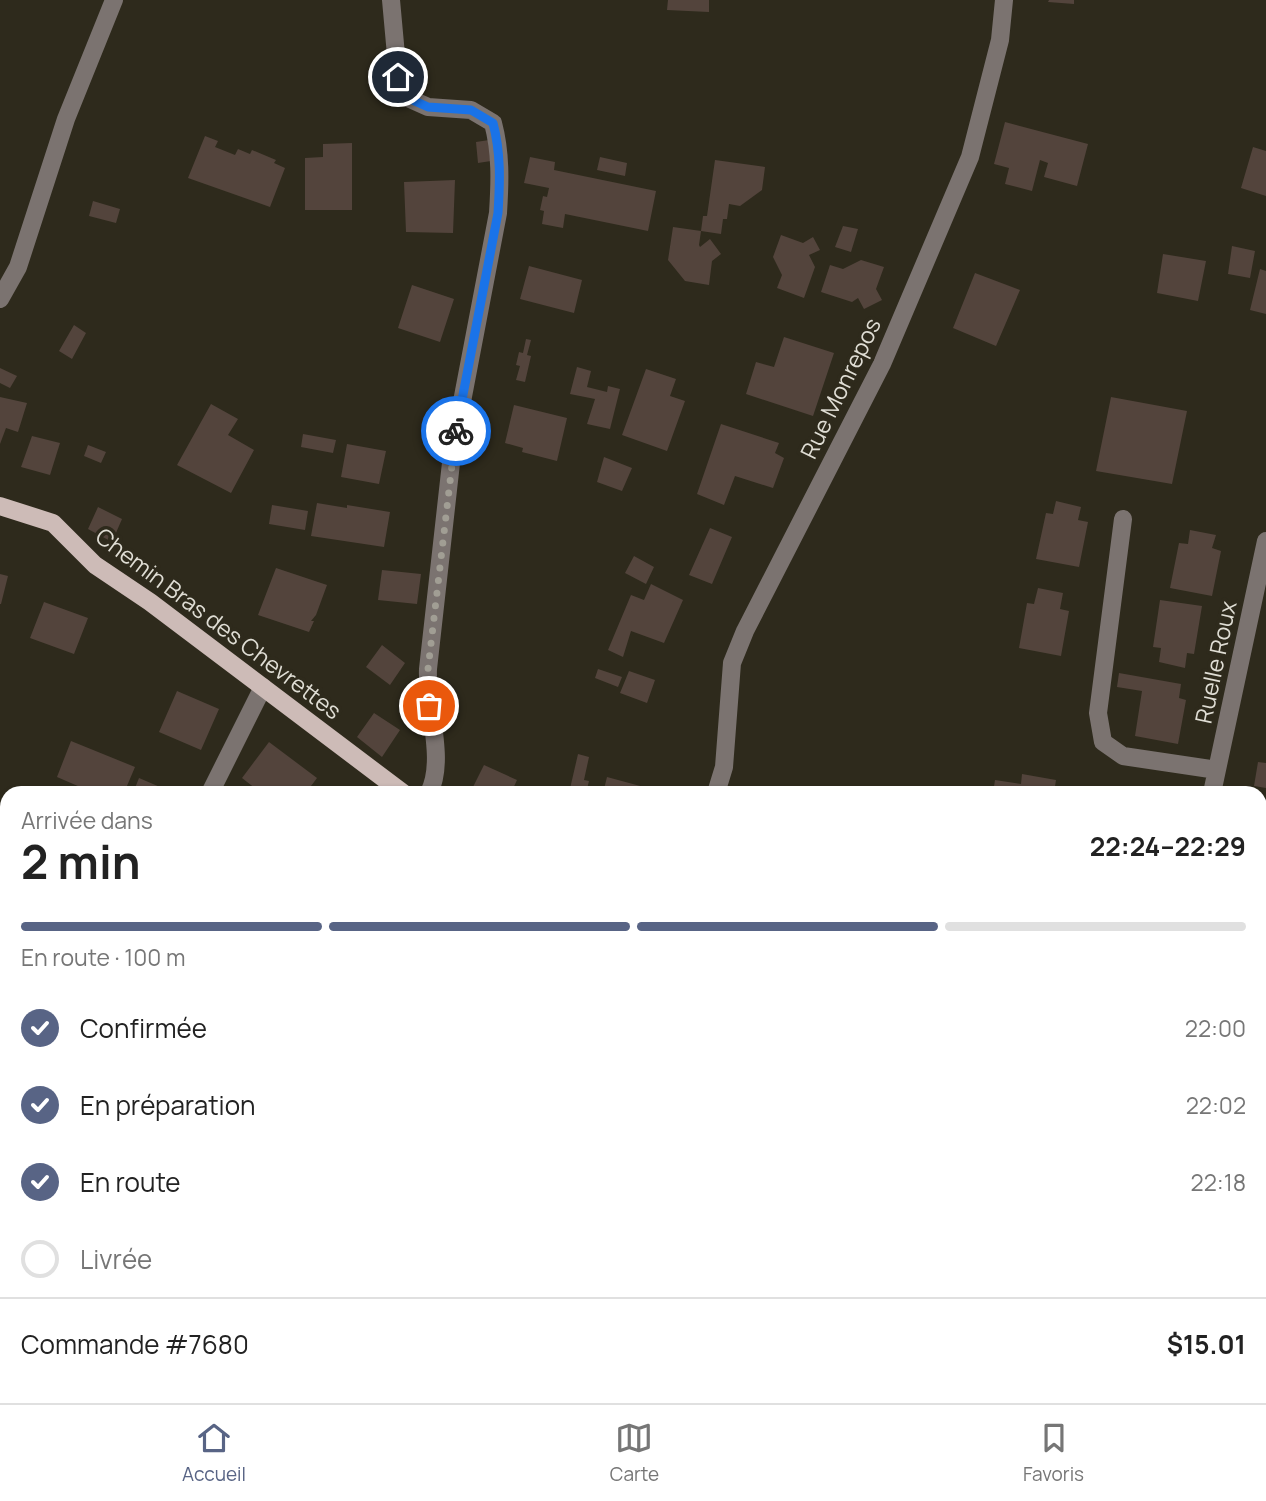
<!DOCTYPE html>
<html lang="fr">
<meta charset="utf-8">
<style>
body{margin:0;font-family:Manrope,sans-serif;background:#f2f2f2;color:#222;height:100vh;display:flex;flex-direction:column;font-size:26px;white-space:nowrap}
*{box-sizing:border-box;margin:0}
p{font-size:23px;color:#767676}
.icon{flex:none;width:38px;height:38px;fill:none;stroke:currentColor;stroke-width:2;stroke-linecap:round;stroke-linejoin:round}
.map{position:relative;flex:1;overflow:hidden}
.sheet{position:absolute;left:0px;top:786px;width:1267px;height:618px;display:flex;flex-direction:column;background:#fff;border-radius:21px 21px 0 0;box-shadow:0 2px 5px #0004}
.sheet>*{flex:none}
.pin{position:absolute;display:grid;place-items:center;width:60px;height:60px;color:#fff;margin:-30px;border:4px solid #fff;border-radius:50%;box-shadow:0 2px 7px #0007}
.courier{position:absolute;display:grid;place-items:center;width:70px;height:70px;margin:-35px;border:5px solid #1a73e8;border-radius:50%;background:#fff;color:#222;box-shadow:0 2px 9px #0007}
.summary em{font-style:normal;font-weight:700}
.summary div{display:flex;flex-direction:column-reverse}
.summary{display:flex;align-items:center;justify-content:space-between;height:119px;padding:0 21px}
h1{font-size:46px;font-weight:700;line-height:52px}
.bar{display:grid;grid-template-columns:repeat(4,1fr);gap:10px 7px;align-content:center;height:84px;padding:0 21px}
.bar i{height:9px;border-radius:5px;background:#e0e0e0}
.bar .current{background:#586485}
.bar p{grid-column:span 4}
.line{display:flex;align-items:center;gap:18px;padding:0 21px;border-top:2px solid #e0e0e0}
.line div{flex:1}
ol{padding:0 21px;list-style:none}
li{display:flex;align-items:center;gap:21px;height:77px}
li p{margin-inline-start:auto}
li .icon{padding:7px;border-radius:50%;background:#586485;color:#fff;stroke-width:4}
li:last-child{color:#767676}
li i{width:38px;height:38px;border:4px solid #e0e0e0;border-radius:50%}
.tab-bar{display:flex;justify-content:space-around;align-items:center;height:98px;border-top:2px solid #e0e0e0;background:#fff;font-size:19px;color:#767676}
.tab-bar a{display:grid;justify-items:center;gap:4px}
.tab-bar .current{color:#586485}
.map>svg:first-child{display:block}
.green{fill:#424623}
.building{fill:#53443c}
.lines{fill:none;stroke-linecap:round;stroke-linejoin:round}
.minor{stroke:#7b7370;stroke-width:18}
.major{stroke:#cdbbb7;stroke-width:18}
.done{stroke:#a19e94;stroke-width:7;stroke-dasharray:0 12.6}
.route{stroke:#1a73e8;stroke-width:9}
.labels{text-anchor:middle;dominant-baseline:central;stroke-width:7;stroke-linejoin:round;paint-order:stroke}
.street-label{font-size:23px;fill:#dfddd4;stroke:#2e2a1c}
</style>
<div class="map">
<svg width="1266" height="1403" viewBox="0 0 1266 1403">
<rect width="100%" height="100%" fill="#2e2a1c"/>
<!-- green -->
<path class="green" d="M7,1151v245h797l6,7h-810v-244z"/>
<!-- building -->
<path class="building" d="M668,0h41v12l-42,-2z
M1049,0h25v4l-26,-2z
M1005,122l83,22 -11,42 -33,-9 4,-14 -8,-3 -8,31 -27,-7 4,-16 -15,-4z
M205,136l13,5 -3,6 20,8 3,-6 12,5 2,-4 24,10 -2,3 11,5 -15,39 -82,-29z
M489,140l2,21 -13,2 -2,-21z
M352,143v67h-47v-52l18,-1v-13z
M1253,147l13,4v45l-25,-8z
M530,157l25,5 -1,8 102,21 -8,40 -83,-17 -2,14 -21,-4 2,-13 -4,-1 3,-14 4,1 2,-9 -25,-5z
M600,157l27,6 -2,13 -28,-6z
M715,160l50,7 -3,23 -22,16 -11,-2 -2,15h-4l-2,15 -20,-3 2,-15h4z
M455,180l-2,53 -47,-1 -2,-50z
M93,201l27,8 -4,14 -27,-7z
M843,226l15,3 -7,23 -16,-5z
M673,227l28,4 -2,14 1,2 10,-8 11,15 -9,7 -3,24 -24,-4 -17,-21z
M781,235l22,8 10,-6 7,13 -11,5 6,12 -11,31 -27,-10 5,-13 -9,-18z
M1232,246l23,5 -5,27 -22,-4z
M1163,254l43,7 -8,40 -41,-8z
M861,260l23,7 -8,22 6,11 -18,9 -6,-11 -6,4 -31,-10 9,-27 13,4z
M529,266l53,14 -8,33 -54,-14z
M1260,269l6,2v43l-16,-4z
M975,273l45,17 -24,56 -43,-18z
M412,285l42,14 -14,43 -42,-14z
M74,325l12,8 -14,26 -13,-8z
M784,337l50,16 -21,63 -67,-22 10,-32 18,5z
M526,339l5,1 -4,15 4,1 -6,26 -9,-2 4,-14 -4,-1 3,-13 4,1z
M577,367l14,4 -4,16 20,5 1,-6 12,3 -10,40 -23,-5 8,-25 -25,-5z
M0,368l17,8 -7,12 -10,-5z
M646,369l30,10 -6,17 15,5 -18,50 -45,-16z
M0,397l27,6 -9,29 -12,-4 -6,16z
M1111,397l76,14 -15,73 -76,-13z
M211,404l27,15 -10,16 26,15 -23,43 -54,-28z
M514,405l53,13 -10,43 -35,-9 1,-4 -18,-5z
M721,424l58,19 -4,10 9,5 -11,30 -38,-12 -11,29 -27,-11z
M303,434l33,6 -3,13 -32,-6z
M32,436l28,7 -10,32 -29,-8z
M347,444l39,7 -7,33 -38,-7z
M88,445l18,7 -5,11 -17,-7z
M604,457l28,11 -10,23 -25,-9z
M1056,501l25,6 -3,13 10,2 -9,45 -43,-8 10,-46 7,1z
M317,503l30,5v-3l43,7 -6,35 -73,-11z
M272,505l36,6 -3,19 -36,-6z
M98,507l24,12 -10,23 -24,-13z
M710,528l22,9 -20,47 -23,-9z
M1190,530l26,5 -4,13 9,3 -9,45 -42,-8 9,-45 9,1z
M634,556l20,11 -8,17 -21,-11z
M276,568l51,17 -11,30 -5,6h3l-5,11 -51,-17z
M382,570l39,4 -4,30 -39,-4z
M0,574l8,2 -7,28h-1z
M651,584l32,16 -19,43 -33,-12 -8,26 -15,-7 23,-55 13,5z
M1038,588l25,5 -3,16 9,2 -8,45 -42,-8 8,-45 7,1z
M1160,600l42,6 -8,48 -7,-1 -2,15 -26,-6 2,-14 -8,-1z
M44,602l44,16 -14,36 -44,-16z
M382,645l23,18 -15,22 -24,-18z
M598,669l24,8 -4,10 -23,-9z
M629,671l26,9 -8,23 -27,-10z
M1119,673l62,11 -2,14 7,2 -8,44 -43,-8 7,-45 -25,-4z
M177,691l42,18 -18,41 -42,-18z
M374,713l26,17 -18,27 -25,-20z
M71,741l64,26 -11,26h-30l-37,-16z
M269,742l48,36 -9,12 4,3h-51l-19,-15z
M578,754l11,3 -5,23 5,1 -3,12h-17z
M1258,762l8,1v25l-12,-2z
M484,765l33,15 -6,13h-41z
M1022,774l34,6 -2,13h-61l2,-13 26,4z
M607,777l48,13 -1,3h-51z
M139,778l35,15h-41z
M1265,808l1,1v46l-6,-2v-17z
M1260,913l6,1v54l-6,-1z
M1260,1010l6,1v55l-6,-2z
M1263,1166l3,1v51l-6,-1z
M1260,1298h6v66h-3v12h-3z
M446,1396h78v7h-80l-1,-6z
M580,1398l1,5h-32v-2z"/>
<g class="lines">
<!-- minor -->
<path class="minor" d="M391,0l7,77 10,21 20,9 43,3 22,13c8,30 7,59 5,90l-46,241 -24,215c-2,39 18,90 1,124
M0,299l18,-32 48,-148 48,-119
M1123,519l-25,194 5,29 20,14 94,14
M210,793l53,-106
M716,793l8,-26 8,-104 13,-32 137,-267 88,-207 30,-117 4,-40
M1212,793l54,-252
M1260,1123h6
M653,1396l6,7
M1223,1396l1,7"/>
<!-- major -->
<path class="major" d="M0,506l53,17 42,42 55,37 253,191
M869,1403l1,-7"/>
</g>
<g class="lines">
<!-- done -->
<path class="done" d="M429,706l-1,-37 28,-238"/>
<!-- route -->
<path class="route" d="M398,77l10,21 20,9 43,3 22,13c8,30 7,59 5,90l-42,218"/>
</g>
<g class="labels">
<!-- street labels -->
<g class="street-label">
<text transform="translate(840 388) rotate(-64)">Rue Monrepos</text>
<text transform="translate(219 623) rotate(37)">Chemin Bras des Chevrettes</text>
<text transform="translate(1215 662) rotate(-78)">Ruelle Roux</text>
</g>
</g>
</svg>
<div class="pin" style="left:429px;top:706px;background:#ea580c"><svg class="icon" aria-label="bag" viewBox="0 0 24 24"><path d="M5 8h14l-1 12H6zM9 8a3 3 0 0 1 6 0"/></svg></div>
<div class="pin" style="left:398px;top:77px;background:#1f2937"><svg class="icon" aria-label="home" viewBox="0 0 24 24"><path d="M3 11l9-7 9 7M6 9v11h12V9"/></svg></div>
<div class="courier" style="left:456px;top:431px"><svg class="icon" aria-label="bike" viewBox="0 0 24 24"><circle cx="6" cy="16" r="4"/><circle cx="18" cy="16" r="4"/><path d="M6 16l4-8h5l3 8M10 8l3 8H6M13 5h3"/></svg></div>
<section class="sheet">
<div class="summary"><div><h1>2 min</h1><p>Arrivée dans</p></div><em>22:24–22:29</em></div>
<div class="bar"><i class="current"></i><i class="current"></i><i class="current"></i><i></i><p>En route · 100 m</p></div>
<ol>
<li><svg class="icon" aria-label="check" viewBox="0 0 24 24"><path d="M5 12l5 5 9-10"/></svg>Confirmée<p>22:00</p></li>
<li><svg class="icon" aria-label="check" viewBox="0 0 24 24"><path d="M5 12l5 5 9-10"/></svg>En préparation<p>22:02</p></li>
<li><svg class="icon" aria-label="check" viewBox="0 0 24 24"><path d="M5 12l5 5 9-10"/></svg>En route<p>22:18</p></li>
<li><i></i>Livrée</li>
</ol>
<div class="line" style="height:91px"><div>Commande #7680</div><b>$15.01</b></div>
</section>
</div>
<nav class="tab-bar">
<a class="current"><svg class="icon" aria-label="home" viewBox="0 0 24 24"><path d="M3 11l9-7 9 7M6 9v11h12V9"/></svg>Accueil</a>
<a><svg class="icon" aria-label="map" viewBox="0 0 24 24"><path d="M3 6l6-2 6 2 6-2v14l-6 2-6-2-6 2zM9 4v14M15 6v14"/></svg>Carte</a>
<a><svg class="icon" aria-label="saved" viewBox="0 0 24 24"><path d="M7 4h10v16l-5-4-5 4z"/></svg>Favoris</a>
</nav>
